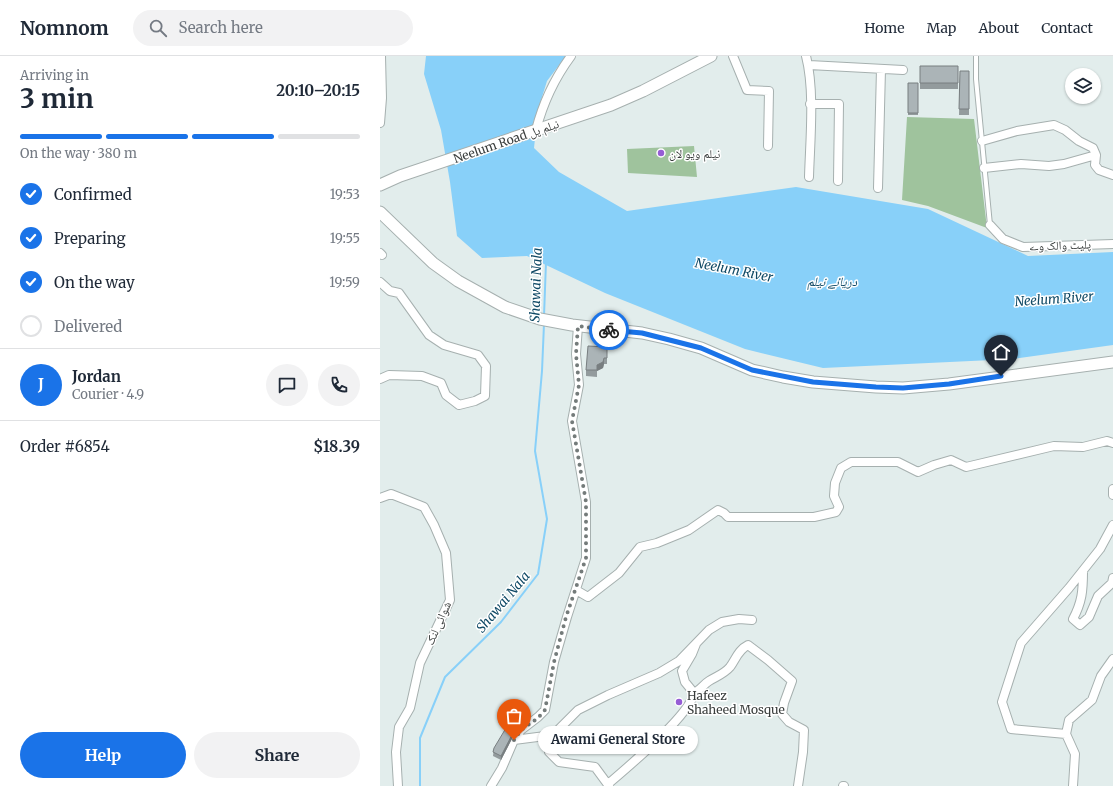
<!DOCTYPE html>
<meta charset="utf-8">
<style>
body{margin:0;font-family:Merriweather,"Noto Naskh Arabic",serif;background:#f2f2f3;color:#1f2937;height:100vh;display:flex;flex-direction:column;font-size:15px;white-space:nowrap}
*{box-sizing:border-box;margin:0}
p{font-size:13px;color:#747a83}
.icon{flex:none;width:22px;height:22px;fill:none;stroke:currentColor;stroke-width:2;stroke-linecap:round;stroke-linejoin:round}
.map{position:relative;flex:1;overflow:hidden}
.panel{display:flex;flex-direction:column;background:#fff;width:380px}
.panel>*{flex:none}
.fabs{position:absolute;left:685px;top:12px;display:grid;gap:8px}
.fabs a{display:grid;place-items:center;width:36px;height:36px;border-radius:50%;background:#fff;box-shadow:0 1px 3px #0004;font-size:20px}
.pin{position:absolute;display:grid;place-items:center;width:34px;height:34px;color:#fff;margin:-41px -17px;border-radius:50% 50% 50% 0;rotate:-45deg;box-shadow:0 0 4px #0007}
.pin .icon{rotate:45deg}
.courier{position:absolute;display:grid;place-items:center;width:40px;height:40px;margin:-20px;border:3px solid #1a73e8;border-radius:50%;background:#fff;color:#222;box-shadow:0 1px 5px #0007}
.bubble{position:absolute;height:28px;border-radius:14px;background:#fff;box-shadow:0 1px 3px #0004;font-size:13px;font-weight:700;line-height:28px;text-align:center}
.head em{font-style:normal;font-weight:700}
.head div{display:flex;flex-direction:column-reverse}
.head{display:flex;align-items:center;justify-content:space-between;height:68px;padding:0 20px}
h1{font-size:26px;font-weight:700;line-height:30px}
.bar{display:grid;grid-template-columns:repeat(4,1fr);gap:6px 4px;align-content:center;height:48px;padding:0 20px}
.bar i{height:5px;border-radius:3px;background:#e0e1e3}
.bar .on{background:#1a73e8}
.bar p{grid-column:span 4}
.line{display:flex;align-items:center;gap:10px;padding:0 20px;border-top:1px solid #e0e1e3}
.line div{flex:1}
.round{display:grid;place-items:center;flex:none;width:42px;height:42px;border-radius:21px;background:#f2f2f3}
ol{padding:0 20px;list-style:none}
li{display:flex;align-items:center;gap:12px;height:44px}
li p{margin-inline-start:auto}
li .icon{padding:4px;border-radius:50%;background:#1a73e8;color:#fff;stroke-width:4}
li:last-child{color:#747a83}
li i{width:22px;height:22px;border:2px solid #e0e1e3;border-radius:50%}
.button{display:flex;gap:8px;margin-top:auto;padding:8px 20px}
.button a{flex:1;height:46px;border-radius:24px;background:#1a73e8;color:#fff;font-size:16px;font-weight:700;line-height:46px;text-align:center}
.button a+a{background:#f2f2f3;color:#1f2937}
header{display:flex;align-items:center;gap:24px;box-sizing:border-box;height:56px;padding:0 20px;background:#fff;border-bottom:1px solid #e0e1e3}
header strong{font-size:19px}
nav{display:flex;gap:22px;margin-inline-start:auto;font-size:14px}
.search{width:280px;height:36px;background:#f2f2f3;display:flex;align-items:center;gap:10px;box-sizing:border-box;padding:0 14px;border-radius:22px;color:#747a83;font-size:15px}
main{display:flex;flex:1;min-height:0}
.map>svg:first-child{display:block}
.green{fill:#9fc39d}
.water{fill:#88d0f9}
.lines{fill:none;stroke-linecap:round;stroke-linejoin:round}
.stream{stroke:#88d0f9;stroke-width:2}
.lane-casing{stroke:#a6b0af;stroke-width:6}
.street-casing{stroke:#a6b0af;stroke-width:10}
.secondary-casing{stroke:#a6b0af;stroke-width:13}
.lane{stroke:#fff;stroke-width:4}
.street{stroke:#fff;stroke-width:8}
.secondary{stroke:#fff;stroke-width:11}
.wall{fill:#939b9d}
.shaded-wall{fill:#787e80}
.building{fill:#abb4b7;stroke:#787e80}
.done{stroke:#747b7a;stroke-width:4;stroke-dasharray:0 7.2}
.route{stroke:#1a73e8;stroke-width:5}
.poi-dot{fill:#965dd5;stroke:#fff;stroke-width:1.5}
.labels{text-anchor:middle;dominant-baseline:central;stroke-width:3;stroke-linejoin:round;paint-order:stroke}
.street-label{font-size:12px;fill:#393d3c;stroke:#fff}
.poi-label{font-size:12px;fill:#393d3c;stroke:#fff;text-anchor:start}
.water-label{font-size:13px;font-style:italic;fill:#0f4965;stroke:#fff}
</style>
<header>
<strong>Nomnom</strong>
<div class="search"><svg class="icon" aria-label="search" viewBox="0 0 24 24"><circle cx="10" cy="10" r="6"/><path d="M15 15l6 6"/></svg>Search here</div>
<nav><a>Home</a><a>Map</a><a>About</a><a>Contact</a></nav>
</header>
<main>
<section class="panel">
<div class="head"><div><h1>3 min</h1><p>Arriving in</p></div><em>20:10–20:15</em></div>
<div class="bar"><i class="on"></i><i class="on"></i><i class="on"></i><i></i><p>On the way · 380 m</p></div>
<ol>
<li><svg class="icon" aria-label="check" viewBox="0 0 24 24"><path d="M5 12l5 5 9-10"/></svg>Confirmed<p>19:53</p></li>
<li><svg class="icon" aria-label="check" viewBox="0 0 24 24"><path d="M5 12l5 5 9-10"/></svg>Preparing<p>19:55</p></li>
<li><svg class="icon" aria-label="check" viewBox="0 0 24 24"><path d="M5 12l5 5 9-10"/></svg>On the way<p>19:59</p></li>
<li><i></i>Delivered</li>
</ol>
<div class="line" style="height:72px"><b class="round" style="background:#1a73e8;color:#fff">J</b><div><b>Jordan</b><p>Courier · 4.9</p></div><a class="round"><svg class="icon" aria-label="chat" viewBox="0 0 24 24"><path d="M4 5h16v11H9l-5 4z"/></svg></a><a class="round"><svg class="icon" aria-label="phone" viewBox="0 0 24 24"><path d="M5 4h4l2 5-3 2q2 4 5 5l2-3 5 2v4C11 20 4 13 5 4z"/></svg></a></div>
<div class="line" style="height:52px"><div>Order #6854</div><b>$18.39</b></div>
<div class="button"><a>Help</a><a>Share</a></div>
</section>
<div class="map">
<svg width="733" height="730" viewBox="0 0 733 730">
<rect width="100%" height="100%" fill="#e2edec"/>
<!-- green -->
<path class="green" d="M527,61l67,2 13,109 -59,-22 -26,-6z
M314,90l3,31 -69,-4 -1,-24z"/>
<!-- water -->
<path class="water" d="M46,0h140l-19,25 -9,29 -4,38 25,24 68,39 169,-24 132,22 100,47 85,-4v93l-100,14 -190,9 -78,-19 -140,-56 -78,-37 -45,2 -25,-22 -7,-54 -9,-52 -17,-56z"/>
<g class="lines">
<!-- stream -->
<path class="stream" d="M164,260l2,-54
M40,730v-48l25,-61 56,-55 37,-48 9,-55 -12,-68 7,-80 2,-47"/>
<defs>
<path id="lane" d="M596,0v23l14,146"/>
<path id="street" d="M353,0l14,34 22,1 -1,55
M426,0c9,35 4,85 3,121
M429,9l94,5
M430,48h29l-1,77
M0,67l2,-25 -1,-42
M156,74c7,-27 18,-51 35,-74
M602,85l35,-10 37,-6 11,5 14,11 14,7 3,7 -1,10 4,5 14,5
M604,112l37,-4 28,2 15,-2 32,-9
M498,132l3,-119
M610,169l13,14 20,8 90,-3
M0,197l2,2
M0,226l10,9 9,2 30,42 15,10 34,10 8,11 -1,30 -10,5 -16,4 -13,-10 -5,-12 -19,-7 -33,-1 -9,4
M733,433v6
M0,442l11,-4 33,13 10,18 12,28 4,47 -30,63 -10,45 -11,19 -3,25 2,34
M703,515c0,20 -1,31 -10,48l7,6 9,-8 9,-21 14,-13 1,-5
M196,534l12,7 31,-24 21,-26 17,-4 32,-13 29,-20 6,3 4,4h86l22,-5 3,-5 -5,-11 1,-13 6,-15 10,-6h47l20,10 16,-7 17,-5 15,7 88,-21 29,1 24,-6 6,2
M316,588l-4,10 -10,17 3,11 9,11c6,-3 10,-9 15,-12 8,-5 15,-7 21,-14 6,-8 8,-17 18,-22l20,15 24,21 -8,22 -2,11 7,8 15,8 -1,22 -5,34
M686,678l-55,-5 -9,-27 19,-59 48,-55 31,-39 13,-24
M173,679l-4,17 10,10 36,5 14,19
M134,684l39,-5 25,-25 30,-15 51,-22 20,-12 30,-31 13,-8 17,-3 13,1
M228,728c20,-17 82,-69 86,-91
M111,730l11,-18 12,-28 7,-10 17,-13 7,-7 9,-48 13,-45 19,-59v-56l-14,-81 7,-36 -3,-31 2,-28
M463,730h1
M693,730l2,-32 -9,-20 3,-14 23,-20 9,-24 12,-17"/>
<path id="secondary" d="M0,129l20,-9 211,-71 32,-14 68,-35
M0,156l53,51 25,18 47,26 35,12 32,6 70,8 27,6 32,9 51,22 31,7 30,5 63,5 27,1 46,-4 164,-22"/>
</defs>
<!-- lane casing -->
<use href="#lane" class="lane-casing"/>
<!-- street casing -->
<use href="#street" class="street-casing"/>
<!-- secondary casing -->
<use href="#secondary" class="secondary-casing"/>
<!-- lane -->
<use href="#lane" class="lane"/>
<!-- street -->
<use href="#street" class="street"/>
<!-- secondary -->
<use href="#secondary" class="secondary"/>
</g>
<!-- wall -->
<path class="wall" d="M540,10h38v23h-38z
M580,15h9v44h-10z
M528,27h10v32h-10z
M227,291v17h-3l-1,4 -6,3v6l-11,-1v-6z
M135,677l-14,27 -8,-4 1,-8z"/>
<!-- shaded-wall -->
<path class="shaded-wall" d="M224,302v6l-1,4 -6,3v6v-12z
M135,673v4l-14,27v-4z"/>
<!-- building -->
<path class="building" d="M540,10h38v17h-38z
M580,15h9v38h-10z
M528,27h10v30h-10z
M208,290l19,1v11h-3l-1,4 -6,3v5h-11z
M129,670l6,3 -14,27 -8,-4 1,-4 12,-20z"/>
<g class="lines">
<!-- done -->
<path class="done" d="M134,684l7,-10 17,-12 7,-8 9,-48 12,-45 20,-59v-56l-14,-81 7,-36 -3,-31 2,-28 31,4"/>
<!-- route -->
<path class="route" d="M229,274l33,3 59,15 51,22 61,12 63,5 27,1 46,-4 52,-8"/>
</g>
<!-- markers -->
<g class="poi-dot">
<circle cx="281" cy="97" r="4"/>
<circle cx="299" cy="646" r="4"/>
</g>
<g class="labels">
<!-- street labels -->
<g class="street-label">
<text transform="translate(126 85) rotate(-19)">Neelum Road نیلم پل</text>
<text transform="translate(680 189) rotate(-2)">پلیٹ والک وے</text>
<text transform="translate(58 567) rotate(-66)">شوائی لنک</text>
</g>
<!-- poi labels -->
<g class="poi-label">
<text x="289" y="97">نیلم ویو لان</text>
<text x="307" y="639">Hafeez<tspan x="307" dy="14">Shaheed Mosque</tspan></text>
</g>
<!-- water labels -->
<g class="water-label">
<text transform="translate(354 214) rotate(11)">Neelum River</text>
<text x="452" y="225">دریائے نیلم</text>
<text transform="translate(156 229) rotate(-88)">Shawai Nala</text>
<text transform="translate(674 243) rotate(-4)">Neelum River</text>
<text transform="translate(123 546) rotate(-50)">Shawai Nala</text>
</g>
</g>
</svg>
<div class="fabs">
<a><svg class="icon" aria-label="layers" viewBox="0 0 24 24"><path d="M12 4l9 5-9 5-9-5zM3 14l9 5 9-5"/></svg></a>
</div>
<div class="pin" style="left:134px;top:684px;background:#ea580c"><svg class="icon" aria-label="bag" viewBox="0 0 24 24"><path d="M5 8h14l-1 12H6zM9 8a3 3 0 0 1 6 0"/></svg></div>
<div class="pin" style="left:621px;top:320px;background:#1f2937"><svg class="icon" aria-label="home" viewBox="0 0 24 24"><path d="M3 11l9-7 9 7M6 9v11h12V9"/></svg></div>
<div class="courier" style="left:229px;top:274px"><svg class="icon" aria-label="bike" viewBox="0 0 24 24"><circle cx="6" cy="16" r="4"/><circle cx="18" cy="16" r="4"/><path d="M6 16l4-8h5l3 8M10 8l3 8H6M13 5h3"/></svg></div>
<div class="bubble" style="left:158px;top:670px;width:160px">Awami General Store</div>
</div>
</main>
